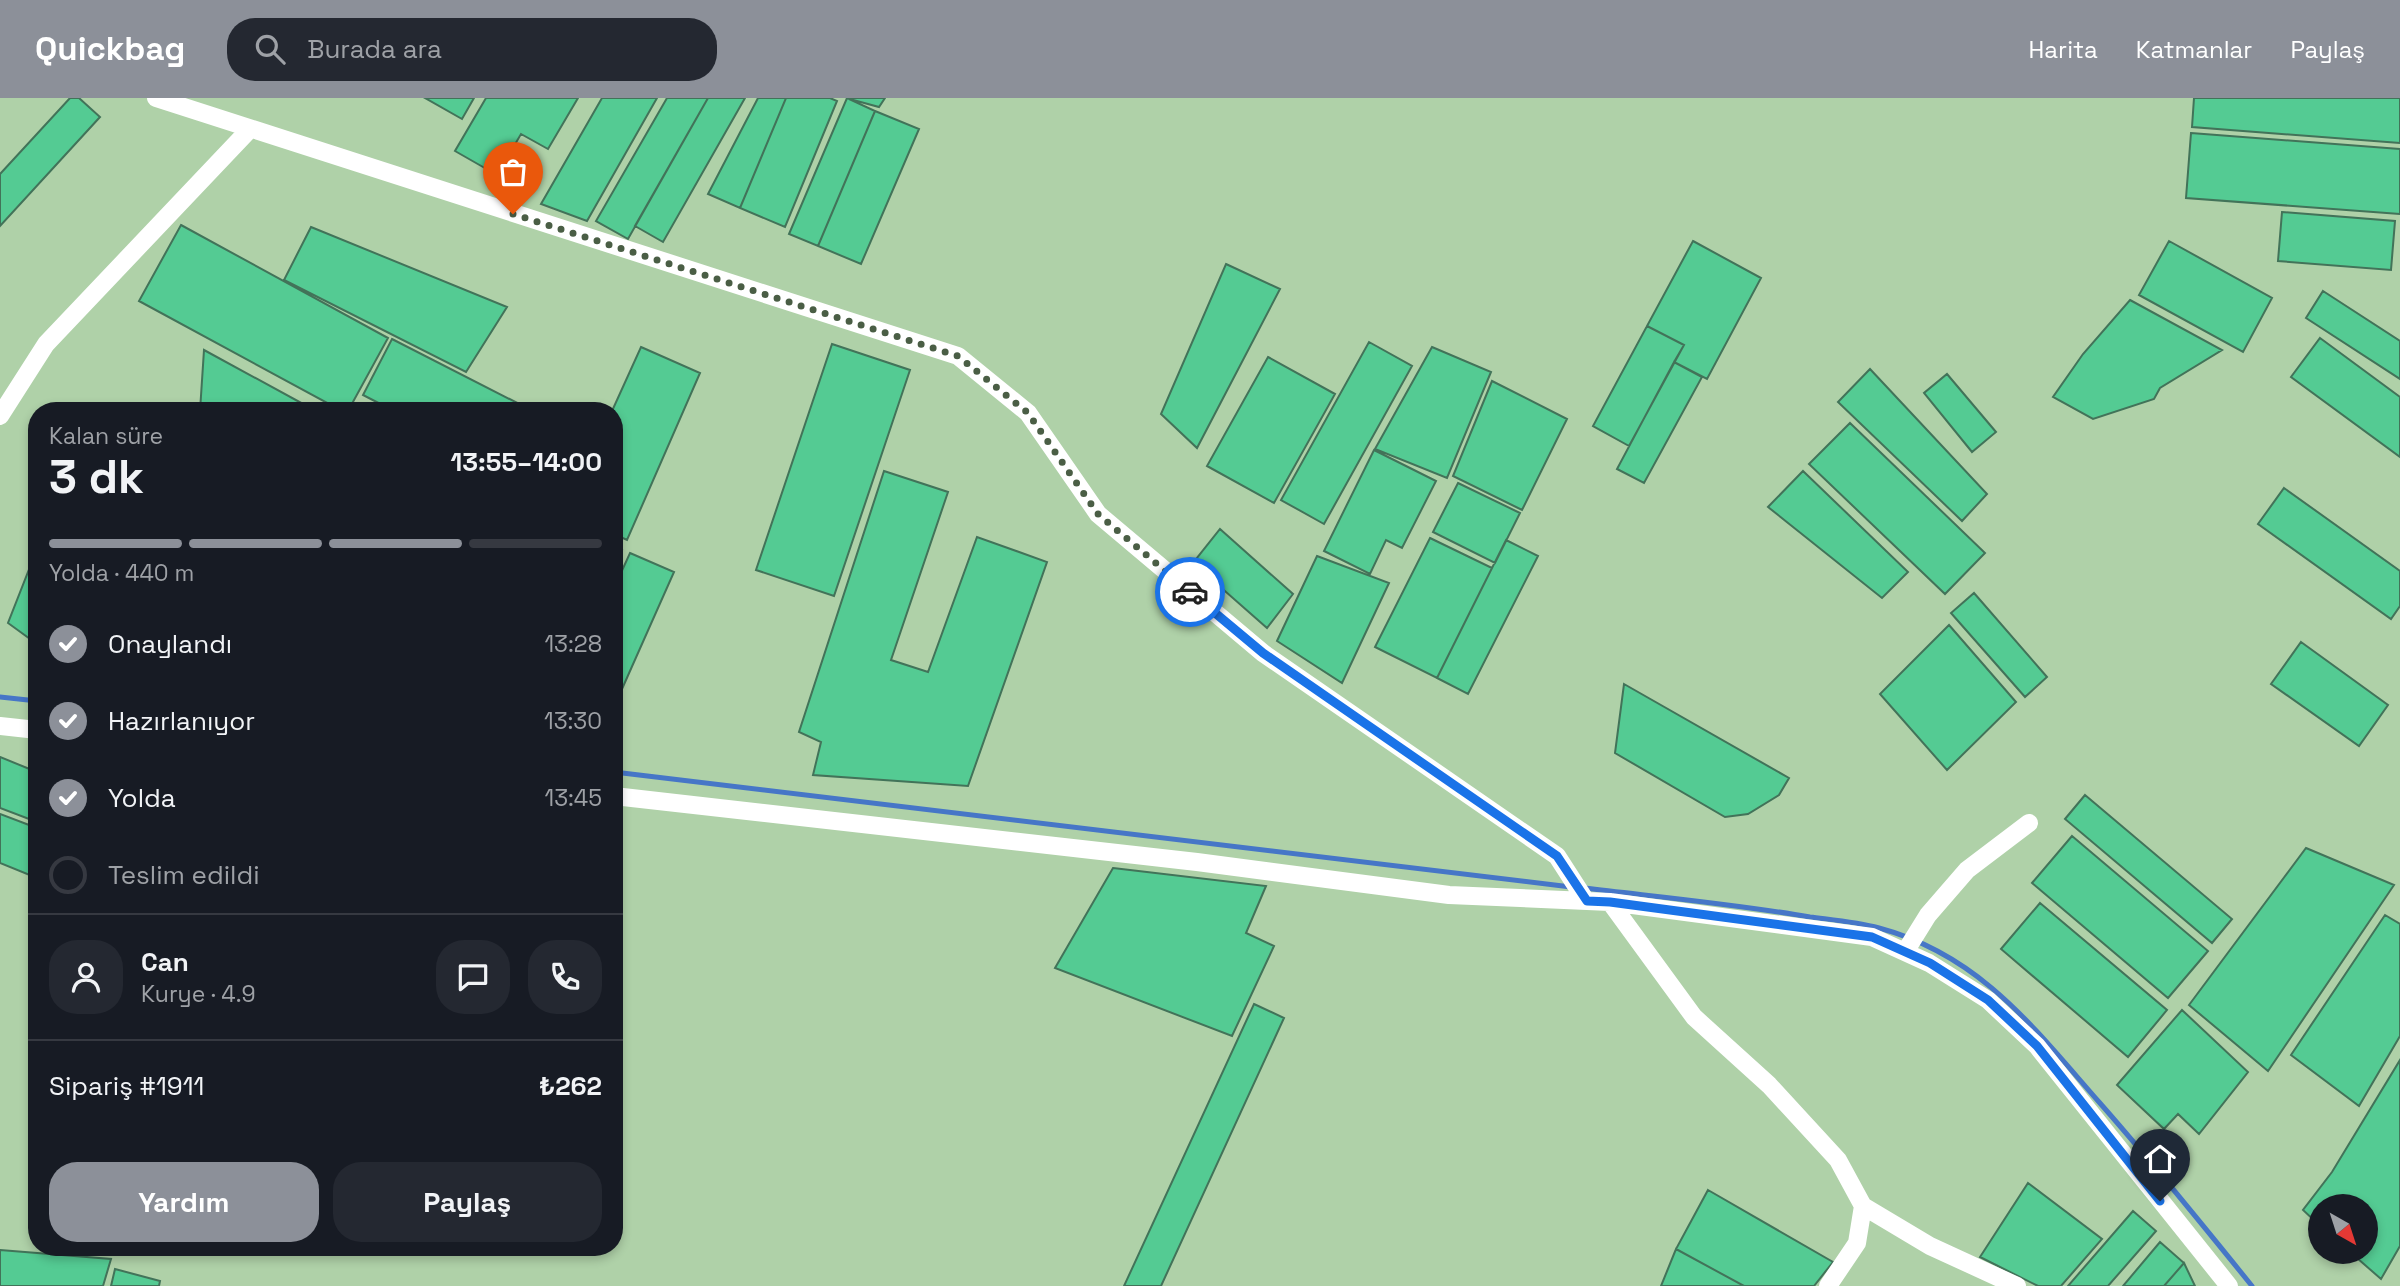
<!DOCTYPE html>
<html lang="tr">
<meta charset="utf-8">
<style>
body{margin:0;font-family:"Space Grotesk",sans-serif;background:#242831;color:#f1f3f6;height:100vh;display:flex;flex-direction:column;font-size:26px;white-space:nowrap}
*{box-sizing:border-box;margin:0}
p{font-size:23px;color:#9ea1a6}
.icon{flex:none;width:38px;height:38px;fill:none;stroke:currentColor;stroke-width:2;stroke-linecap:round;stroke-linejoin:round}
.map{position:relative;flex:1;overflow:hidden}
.side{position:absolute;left:28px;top:304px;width:595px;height:854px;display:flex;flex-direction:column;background:#171b24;border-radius:28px;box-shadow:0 4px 10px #0003}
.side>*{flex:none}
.needle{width:46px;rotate:141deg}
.tools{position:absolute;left:2308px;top:1096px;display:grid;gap:14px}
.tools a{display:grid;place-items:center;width:70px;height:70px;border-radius:50%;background:#171b24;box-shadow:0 4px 10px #0003;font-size:35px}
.pin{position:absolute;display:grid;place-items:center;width:60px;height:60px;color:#fff;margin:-72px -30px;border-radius:50% 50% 50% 0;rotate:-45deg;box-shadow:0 0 7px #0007}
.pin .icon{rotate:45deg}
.courier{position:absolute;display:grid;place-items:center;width:70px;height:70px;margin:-35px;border:5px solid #1a73e8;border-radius:50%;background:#fff;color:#222;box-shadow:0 2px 9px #0007}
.summary em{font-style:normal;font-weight:800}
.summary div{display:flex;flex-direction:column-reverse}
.summary{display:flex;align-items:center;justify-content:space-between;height:119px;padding:0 21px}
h1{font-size:46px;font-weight:800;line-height:52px}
.bar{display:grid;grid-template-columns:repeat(4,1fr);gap:10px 7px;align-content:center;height:84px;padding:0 21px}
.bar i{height:9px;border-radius:5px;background:#363941}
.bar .active{background:#8c9099}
.bar p{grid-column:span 4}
.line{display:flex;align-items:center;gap:18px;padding:0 21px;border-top:2px solid #363941}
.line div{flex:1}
.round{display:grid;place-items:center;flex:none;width:74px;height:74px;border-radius:28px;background:#242831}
ol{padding:0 21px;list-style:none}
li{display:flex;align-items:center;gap:21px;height:77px}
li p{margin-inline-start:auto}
li .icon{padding:7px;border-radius:50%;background:#8c9099;color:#fff;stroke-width:4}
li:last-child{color:#9ea1a6}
li i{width:38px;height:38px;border:4px solid #363941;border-radius:50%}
.button{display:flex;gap:14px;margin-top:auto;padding:14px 21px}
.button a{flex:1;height:80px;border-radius:28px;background:#8c9099;color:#fff;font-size:28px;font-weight:800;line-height:80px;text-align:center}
.button a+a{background:#242831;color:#f1f3f6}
header{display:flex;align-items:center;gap:42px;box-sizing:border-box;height:98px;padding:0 35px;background:#8c9099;color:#fff}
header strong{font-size:33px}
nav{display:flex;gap:38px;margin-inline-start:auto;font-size:24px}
.search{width:490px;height:63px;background:#242831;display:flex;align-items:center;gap:18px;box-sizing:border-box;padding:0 24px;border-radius:28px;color:#9ea1a6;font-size:26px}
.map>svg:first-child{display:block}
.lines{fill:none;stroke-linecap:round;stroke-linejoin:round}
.stream{stroke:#4676c7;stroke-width:5}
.building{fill:#54cb93;stroke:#427359;stroke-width:2}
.minor{stroke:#fff;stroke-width:18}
.done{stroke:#4a5e45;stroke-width:7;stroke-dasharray:0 12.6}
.route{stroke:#1a73e8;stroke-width:9}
</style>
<header>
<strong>Quickbag</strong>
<div class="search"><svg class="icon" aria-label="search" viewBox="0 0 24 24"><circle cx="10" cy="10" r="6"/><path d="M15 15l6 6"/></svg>Burada ara</div>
<nav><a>Harita</a><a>Katmanlar</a><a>Paylaş</a></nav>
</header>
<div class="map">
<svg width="2400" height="1188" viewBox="0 0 2400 1188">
<rect width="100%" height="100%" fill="#afd1a8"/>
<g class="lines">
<!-- stream -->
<path class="stream" d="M0,599l37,4
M614,674l957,115
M1584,790c75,9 151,16 226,29 23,3 47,5 69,11 101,27 155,100 220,174 53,60 103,122 153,184"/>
</g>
<!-- building -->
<path class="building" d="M70,0h9l21,19 -100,109v-52z
M425,0h49l-12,21z
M486,0h92l-30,51 -27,-15 -24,41 -42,-24z
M602,0h55l-70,123 -46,-17z
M667,0h41l-80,141 -32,-18z
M708,0h37l-82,144 -28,-16z
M758,0h28l-46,110 -32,-14z
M786,0h44l7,3 -52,126 -45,-19z
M846,0h39l-6,9z
M847,0l28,13 -57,135 -29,-12z
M2194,0h206v45l-208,-16z
M875,13l44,18 -58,135 -43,-18z
M2191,35l209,16v65l-214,-16z
M2282,114l113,9 -4,49 -113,-9z
M181,127l207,113 -40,73h-6l-203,-110z
M311,129l196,80 -41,65 -182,-92z
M1693,143l68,37 -54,101 -33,-17 10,-17 -37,-19z
M2169,143l103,57 -29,54 -104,-57z
M1226,166l54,25 -83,159 -36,-34z
M2323,193l77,50v38l-94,-61z
M2130,202l92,50 -62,38 -6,11 -61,20 -40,-22 30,-43z
M1647,228l37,19 -55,101 -36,-20z
M2320,240l80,59v60l-109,-80z
M392,241l141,72h-139l-31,-16z
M1369,244l43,24 -88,158 -43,-24z
M832,246l78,26 -76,226 -78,-26z
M641,249l59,26 -73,167 -13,-6v-123h-2z
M1432,249l59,25 -44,106 -72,-29z
M204,252l112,61h-116z
M1268,259l67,37 -61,109 -67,-37z
M1674,264l28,15 -58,106 -27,-14z
M1870,271l117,125 -25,27 -124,-119z
M1947,276l49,58 -24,20 -48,-59z
M1492,283l75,38 -45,91 -69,-34z
M1850,325l135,130 -40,41 -136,-130z
M1374,352l62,31 -34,67 -16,-8 -16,34 -46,-23z
M884,373l64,21 -57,168 37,12 49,-135 70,25 -79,224 -155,-11 8,-33 -22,-10z
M1803,373l105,101 -26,26 -114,-91z
M1458,385l62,30 -25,50 -62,-31z
M2284,390l116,83v35l-9,13 -133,-95z
M1220,431l73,65 -26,34 -74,-65z
M1430,440l62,30 -55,110 -62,-31z
M1506,442l32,16 -70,138 -31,-16z
M614,448l8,4 -8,19z
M37,451v95l-29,-21z
M630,455l44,19 -60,135v-119z
M1317,458l72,27 -47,100 -65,-42z
M1974,495l73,84 -22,20 -74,-84z
M1949,527l67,77 -69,68 -67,-76z
M2301,544l87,63 -29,41 -88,-62z
M1624,586l165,94 -10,17 -31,19 -23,3 -110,-64z
M0,659l37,15v50l-37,-14z
M2085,697l147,124 -20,24 -147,-124z
M0,716l37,14v50l-37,-15z
M2072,738l136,115 -40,47 -136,-115z
M2306,750l88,37 -126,186 -79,-66z
M1113,770l153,18 -20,47 28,13 -42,90 -177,-68z
M2040,805l127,107 -39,47 -127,-108z
M2385,817l15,9v112l-41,70 -68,-51z
M1254,906l30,14 -123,268h-37z
M2182,912l66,62 -49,62 -21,-20 -14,15 -47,-44z
M2400,962v186l-19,33 -32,-28h17v-45h-46v20l-17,-16 29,-38z
M2028,1085l74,56 -41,47h-23l-58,-29z
M1708,1092l125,72 -19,24h-70l-68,-37z
M2133,1113l23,20 -48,55h-40z
M2160,1144l24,21 -20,23h-41z
M1676,1151l68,37h-83z
M0,1152l111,9 -8,27h-103z
M2184,1165l11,23h-31z
M115,1171l45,12 -1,5h-48z"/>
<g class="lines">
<!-- minor -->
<path class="minor" d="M156,0l802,258 70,57 70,101 165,139 294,203 29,45
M0,318l46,-72 204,-215
M0,628l37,4
M614,698l583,66 252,33 161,7 262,35 57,26 59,37 49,46 192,240
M1610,804l84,115 75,68 69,75 25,46 -6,37 -29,43
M1905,854l23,-37 39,-45 62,-47
M1863,1108l67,40 87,40"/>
</g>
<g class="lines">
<!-- done -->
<path class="done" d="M513,116l445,142 70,57 70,101 92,78"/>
<!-- route -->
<path class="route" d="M1190,494l73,61 294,203 30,45 23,1 262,35 58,26 58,37 49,46 123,155"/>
</g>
</svg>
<div class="tools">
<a><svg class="needle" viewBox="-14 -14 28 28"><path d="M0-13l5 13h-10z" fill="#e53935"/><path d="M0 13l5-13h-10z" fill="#9ea1a6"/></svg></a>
</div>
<div class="pin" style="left:513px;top:116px;background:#ea580c"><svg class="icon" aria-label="bag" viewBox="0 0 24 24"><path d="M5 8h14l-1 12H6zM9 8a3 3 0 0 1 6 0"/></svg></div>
<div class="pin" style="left:2160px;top:1103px;background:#1f2937"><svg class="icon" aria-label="home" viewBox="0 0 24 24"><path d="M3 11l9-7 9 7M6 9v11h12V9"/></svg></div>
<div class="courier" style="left:1190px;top:494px"><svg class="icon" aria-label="car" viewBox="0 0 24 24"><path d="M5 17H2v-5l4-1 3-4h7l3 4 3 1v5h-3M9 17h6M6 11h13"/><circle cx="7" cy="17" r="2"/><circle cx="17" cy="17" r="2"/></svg></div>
<section class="side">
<div class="summary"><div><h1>3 dk</h1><p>Kalan süre</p></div><em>13:55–14:00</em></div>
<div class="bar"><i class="active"></i><i class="active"></i><i class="active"></i><i></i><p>Yolda · 440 m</p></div>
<ol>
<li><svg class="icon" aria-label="check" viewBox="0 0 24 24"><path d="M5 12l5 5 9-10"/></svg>Onaylandı<p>13:28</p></li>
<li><svg class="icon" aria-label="check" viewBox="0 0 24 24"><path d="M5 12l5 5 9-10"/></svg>Hazırlanıyor<p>13:30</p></li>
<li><svg class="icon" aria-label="check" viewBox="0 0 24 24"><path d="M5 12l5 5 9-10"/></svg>Yolda<p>13:45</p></li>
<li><i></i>Teslim edildi</li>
</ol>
<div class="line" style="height:126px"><a class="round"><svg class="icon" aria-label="person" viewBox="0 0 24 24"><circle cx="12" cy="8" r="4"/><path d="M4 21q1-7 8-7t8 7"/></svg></a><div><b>Can</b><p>Kurye · 4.9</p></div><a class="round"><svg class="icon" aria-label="chat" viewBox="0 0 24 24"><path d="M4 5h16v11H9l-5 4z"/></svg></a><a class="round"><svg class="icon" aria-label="phone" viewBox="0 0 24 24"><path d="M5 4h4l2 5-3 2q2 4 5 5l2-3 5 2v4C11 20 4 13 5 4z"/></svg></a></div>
<div class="line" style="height:91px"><div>Sipariş #1911</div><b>₺262</b></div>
<div class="button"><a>Yardım</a><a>Paylaş</a></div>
</section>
</div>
